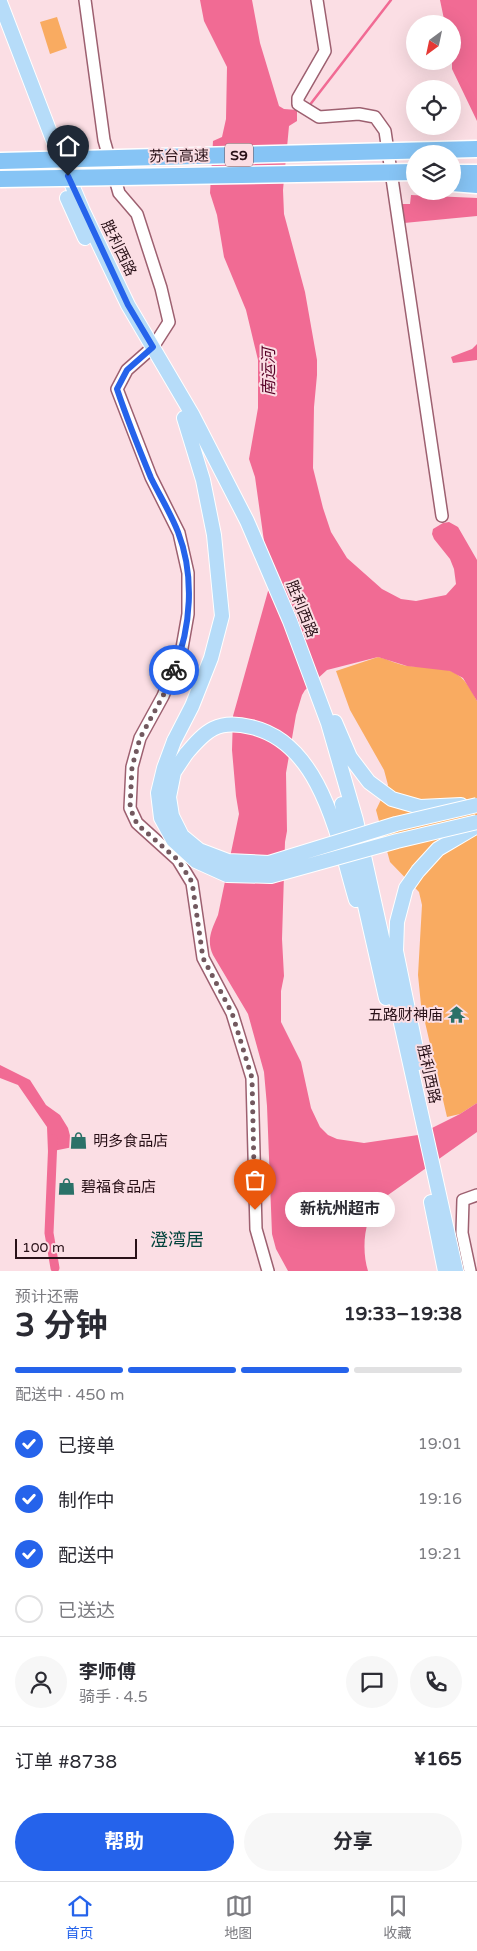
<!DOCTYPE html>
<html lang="zh">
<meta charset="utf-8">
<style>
body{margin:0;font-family:"Varela Round","Noto Sans SC",sans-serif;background:#f7f7f7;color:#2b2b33;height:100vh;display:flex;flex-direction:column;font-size:19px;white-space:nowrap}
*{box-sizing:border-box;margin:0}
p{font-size:16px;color:#7c7c81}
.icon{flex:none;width:28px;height:28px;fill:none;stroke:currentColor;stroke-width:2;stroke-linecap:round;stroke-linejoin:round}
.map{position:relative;height:1271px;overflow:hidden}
.panel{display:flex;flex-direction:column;background:#fff;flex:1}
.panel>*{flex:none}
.needle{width:32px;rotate:213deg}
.fabs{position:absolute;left:406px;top:15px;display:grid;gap:10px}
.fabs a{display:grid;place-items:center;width:55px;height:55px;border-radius:50%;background:#fff;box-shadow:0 5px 20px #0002;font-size:25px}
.scale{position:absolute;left:15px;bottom:12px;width:122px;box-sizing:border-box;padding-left:5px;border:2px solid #291118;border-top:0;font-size:14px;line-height:18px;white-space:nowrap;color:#291118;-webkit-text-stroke:4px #fbdee4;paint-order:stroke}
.pin{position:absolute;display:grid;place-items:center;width:42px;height:42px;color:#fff;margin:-51px -21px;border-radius:50% 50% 50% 0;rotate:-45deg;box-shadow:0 0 5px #0007}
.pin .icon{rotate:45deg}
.courier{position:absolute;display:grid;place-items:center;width:50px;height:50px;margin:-25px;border:4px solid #2563eb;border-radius:50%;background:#fff;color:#222;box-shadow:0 1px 6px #0007}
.bubble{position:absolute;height:35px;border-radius:18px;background:#fff;box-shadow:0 5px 20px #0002;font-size:16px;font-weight:700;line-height:35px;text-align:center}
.head em{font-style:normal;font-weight:700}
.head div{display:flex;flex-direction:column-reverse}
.head{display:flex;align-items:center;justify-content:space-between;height:85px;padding:0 15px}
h1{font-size:32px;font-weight:700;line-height:38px}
.bar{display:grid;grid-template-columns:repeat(4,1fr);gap:8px 5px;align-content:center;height:60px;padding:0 15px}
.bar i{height:6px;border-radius:4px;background:#e1e1e2}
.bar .selected{background:#2563eb}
.bar p{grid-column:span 4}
.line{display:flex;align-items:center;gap:12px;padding:0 15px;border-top:1px solid #e1e1e2}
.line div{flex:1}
.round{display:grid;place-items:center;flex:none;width:52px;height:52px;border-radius:26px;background:#f7f7f7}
ol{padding:0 15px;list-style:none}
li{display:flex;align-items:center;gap:15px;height:55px}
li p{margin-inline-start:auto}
li .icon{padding:5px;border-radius:50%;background:#2563eb;color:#fff;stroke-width:4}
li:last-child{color:#7c7c81}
li i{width:28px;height:28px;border:2px solid #e1e1e2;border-radius:50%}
.action{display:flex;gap:10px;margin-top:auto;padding:10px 15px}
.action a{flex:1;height:58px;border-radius:30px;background:#2563eb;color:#fff;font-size:20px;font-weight:700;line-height:58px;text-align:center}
.action a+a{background:#f7f7f7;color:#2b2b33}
.tab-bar{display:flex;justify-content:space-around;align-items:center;height:70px;border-top:1px solid #e1e1e2;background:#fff;font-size:14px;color:#7c7c81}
.tab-bar a{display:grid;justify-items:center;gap:2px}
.tab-bar .selected{color:#2563eb}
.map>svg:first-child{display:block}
.green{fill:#f9ab61}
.water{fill:#f16b94}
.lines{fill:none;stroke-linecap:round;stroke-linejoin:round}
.stream{stroke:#f16b94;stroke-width:2.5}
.canal{stroke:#f16b94;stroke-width:9}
.minor-casing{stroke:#9d6070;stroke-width:14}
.major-casing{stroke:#fff;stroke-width:16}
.highway-casing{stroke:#fff;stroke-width:19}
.minor{stroke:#fff;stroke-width:11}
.major{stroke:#b6dcf9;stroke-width:14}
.highway{stroke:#86c4f5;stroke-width:16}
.major-bridge-casing{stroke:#fff;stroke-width:16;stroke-linecap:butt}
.highway-bridge-casing{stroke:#fff;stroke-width:19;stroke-linecap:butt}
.major-bridge{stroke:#b6dcf9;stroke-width:14}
.highway-bridge{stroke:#86c4f5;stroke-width:16}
.done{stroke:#72595f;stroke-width:5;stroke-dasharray:0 9}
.route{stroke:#2563eb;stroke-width:6}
.labels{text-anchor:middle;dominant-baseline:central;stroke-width:4;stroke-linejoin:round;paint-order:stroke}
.shield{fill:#fbdee4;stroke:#684e55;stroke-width:1}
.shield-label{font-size:14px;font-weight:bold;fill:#291118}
.street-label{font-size:15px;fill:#291118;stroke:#fbdee4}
.poi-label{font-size:15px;fill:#291118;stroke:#fbdee4;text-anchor:start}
.water-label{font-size:16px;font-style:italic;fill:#570026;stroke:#fbdee4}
.quarter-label{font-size:18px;fill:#02433c;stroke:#fbdee4}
</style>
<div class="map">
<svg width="477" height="1271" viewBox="0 0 477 1271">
<rect width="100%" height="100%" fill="#fbdee4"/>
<!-- green -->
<path class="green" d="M57,17l10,31 -17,6 -10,-32z
M378,657c10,2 20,8 31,9 37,3 50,-2 68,35v402l-17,11 -13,3 -26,-112 -3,-30 4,-70 -3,-13 -29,-30 -14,-52 12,-25 -4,-15 -34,-60 -14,-39z"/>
<!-- water -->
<path class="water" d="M200,0h52l8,43 19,63 5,3 13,1v11l-8,5 -6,64 1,24 21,78 12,68v15l-3,32 -1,61 10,40 8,24 16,26 35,31 19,10 15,2 30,-6 10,-11 -2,-15 -4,-10 -16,-20 -2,-5 1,-5 10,-6 6,-1 9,5 19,33v141l-14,-23 -13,-7 -43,-5 -29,-9 -51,13 -22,20 -3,5 -6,20 -10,58 1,58 -2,11 -3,97 2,37 -3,15v31l20,40 10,46 9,19 8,8 9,4 27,4 54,-8 42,-21 17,-11v29l-96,68c-17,15 -20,49 -13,71h-80l-12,-22 -4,-15 -5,-128 -3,-34 -16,-58 -35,-59c-7,-15 -1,-26 5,-40l21,-101 -3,-18 -4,-46 1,-34 37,-132 -15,-107 -6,-18 9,-51v-48l-12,-50 -22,-53 -7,-42 -7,-22 3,-52 9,-4 4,-18 1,-52 -23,-46z
M440,0h37v121l-25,-52v-45h-7z
M411,195l66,3v18l-73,7 -4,-19h10z
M477,344v16l-24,3 -2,-6 21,-8z
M0,1065l30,15 16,25 14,10 8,13 5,19 -25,5 -1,-25 -29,-42 -18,-7z"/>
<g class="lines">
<!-- stream -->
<path class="stream" d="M309,106l82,-106"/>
<!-- canal -->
<path class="canal" d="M53,1139l-4,94 6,35"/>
<defs>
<path id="minor" d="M85,0l19,140 15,53 18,21 24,74 8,34 -16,25 -26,23 -10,19 34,88 28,56 9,40v41l-6,34 -19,48 -23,42 -8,29 -2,41 7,15 41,37 14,23 11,75 29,55 20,65 4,151 12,42
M317,0l8,51 -27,47v6l21,13 40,-3 16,3 10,14 57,385
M470,1271l-8,-38 1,-33 14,-5"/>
<path id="major" d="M0,2l53,138 30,71 45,94 64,109 55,107 43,100 38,102 28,97 100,451
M67,198l18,40
M335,722l15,35 19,25 23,17 28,8 41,-2
M174,741l18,-35 19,-48 11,-42 -8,-81 -11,-55 -19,-62
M186,754c20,-24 32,-35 65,-27 71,16 87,113 105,173
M342,804l44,194
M419,1063l-23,-112 1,-29 9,-34 12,-17 20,-22 39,-23
M431,1202l14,69"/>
<path id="highway" d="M452,173h25
M452,183l25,2"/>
</defs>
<!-- minor casing -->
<use href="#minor" class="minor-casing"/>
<!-- major casing -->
<use href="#major" class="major-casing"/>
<!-- highway casing -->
<use href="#highway" class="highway-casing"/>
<!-- minor -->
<use href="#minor" class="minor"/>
<!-- major -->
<use href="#major" class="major"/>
<!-- highway -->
<use href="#highway" class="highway"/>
<defs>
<path id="major-bridge" d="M174,741l-10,27 -6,25 3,25 12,22 23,21 31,14 44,1 126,-35 80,-19
M186,754l-12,18 -5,25 3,19 10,20 17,14 29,11 41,2 127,-39 81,-19"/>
<path id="highway-bridge" d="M0,161l477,-12
M0,179l415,-7"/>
</defs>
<!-- major-bridge casing -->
<use href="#major-bridge" class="major-bridge-casing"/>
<!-- highway-bridge casing -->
<use href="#highway-bridge" class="highway-bridge-casing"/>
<!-- major-bridge -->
<use href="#major-bridge" class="major-bridge"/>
<!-- highway-bridge -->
<use href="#highway-bridge" class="highway-bridge"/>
</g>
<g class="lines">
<!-- done -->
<path class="done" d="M174,670l-11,26 -23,42 -8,29 -2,41 7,16 41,36 14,22 11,76 29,55 20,65 3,132"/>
<!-- route -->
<path class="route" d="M68,176l60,129 25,42 -26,23 -10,19c10,30 22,60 34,89 9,18 20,36 27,54 17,44 13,96 -4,138"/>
</g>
<!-- icons -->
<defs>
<symbol id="temple-bare" viewBox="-9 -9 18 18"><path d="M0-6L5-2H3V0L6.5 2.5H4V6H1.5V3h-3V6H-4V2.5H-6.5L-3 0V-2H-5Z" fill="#2b7168" stroke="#fbdee4" stroke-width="2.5" paint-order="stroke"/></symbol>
<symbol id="shop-bare" viewBox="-9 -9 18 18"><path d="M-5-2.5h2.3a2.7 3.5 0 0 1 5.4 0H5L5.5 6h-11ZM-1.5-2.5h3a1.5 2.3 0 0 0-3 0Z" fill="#2b7168" stroke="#fbdee4" stroke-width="2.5" paint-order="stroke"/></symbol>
</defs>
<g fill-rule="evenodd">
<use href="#temple-bare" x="444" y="1002" width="25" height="25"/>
<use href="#shop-bare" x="66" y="1128" width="25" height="25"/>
<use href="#shop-bare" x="54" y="1174" width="25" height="25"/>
</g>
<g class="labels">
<!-- shield labels -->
<rect class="shield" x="225" y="143.5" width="28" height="23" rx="4"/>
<g class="shield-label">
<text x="239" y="155">S9</text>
</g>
<!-- street labels -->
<g class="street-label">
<text transform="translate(179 156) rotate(-1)">苏台高速</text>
<text transform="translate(119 248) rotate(64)">胜利西路</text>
<text transform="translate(302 609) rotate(68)">胜利西路</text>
<text transform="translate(429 1074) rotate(78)">胜利西路</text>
</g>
<!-- poi labels -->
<g class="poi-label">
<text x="443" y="1015" text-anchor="end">五路财神庙</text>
<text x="93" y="1141">明多食品店</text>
<text x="81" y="1187">碧福食品店</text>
</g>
<!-- water labels -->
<g class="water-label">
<text transform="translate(269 372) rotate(-90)">南运河</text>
</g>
<!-- quarter labels -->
<g class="quarter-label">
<text x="177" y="1240">澄湾居</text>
</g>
</g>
</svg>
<div class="fabs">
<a><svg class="needle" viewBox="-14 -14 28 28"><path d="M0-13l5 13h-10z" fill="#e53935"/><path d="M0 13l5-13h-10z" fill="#7c7c81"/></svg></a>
<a><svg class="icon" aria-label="locate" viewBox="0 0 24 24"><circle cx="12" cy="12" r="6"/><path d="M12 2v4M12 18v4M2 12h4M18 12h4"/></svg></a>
<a><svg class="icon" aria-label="layers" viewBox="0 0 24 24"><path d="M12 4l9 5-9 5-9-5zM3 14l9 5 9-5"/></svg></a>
</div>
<div class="scale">100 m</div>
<div class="pin" style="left:255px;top:1210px;background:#ea580c"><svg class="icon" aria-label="bag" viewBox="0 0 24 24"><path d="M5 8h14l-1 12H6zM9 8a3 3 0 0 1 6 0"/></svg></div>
<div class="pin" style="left:68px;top:176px;background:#1f2937"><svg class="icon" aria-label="home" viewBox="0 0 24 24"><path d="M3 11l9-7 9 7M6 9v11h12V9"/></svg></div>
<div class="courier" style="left:174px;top:670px"><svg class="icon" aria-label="bike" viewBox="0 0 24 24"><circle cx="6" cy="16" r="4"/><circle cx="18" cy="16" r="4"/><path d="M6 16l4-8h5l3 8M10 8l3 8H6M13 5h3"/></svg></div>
<div class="bubble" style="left:285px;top:1192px;width:110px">新杭州超市</div>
</div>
<section class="panel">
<div class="head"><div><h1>3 分钟</h1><p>预计还需</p></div><em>19:33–19:38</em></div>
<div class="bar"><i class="selected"></i><i class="selected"></i><i class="selected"></i><i></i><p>配送中 · 450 m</p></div>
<ol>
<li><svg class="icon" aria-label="check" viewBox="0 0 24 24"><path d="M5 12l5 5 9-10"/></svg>已接单<p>19:01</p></li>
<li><svg class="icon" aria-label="check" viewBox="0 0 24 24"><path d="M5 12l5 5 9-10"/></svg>制作中<p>19:16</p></li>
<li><svg class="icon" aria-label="check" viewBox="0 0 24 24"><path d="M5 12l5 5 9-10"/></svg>配送中<p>19:21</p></li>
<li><i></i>已送达</li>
</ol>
<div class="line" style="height:90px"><a class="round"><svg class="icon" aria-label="person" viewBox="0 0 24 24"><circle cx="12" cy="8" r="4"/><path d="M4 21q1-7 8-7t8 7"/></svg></a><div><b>李师傅</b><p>骑手 · 4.5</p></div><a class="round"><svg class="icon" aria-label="chat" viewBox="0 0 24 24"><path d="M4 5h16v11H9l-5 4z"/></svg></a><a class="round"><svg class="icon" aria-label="phone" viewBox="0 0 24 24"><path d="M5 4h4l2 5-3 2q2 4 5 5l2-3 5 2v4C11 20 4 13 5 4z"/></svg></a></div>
<div class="line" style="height:65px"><div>订单 #8738</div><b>¥165</b></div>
<div class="action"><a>帮助</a><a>分享</a></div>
</section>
<nav class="tab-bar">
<a class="selected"><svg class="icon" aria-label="home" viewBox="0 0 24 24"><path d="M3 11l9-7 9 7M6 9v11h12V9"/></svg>首页</a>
<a><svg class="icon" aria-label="map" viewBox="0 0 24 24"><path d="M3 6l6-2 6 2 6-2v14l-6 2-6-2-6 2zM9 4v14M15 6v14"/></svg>地图</a>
<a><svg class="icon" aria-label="saved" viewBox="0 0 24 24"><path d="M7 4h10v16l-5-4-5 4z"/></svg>收藏</a>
</nav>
